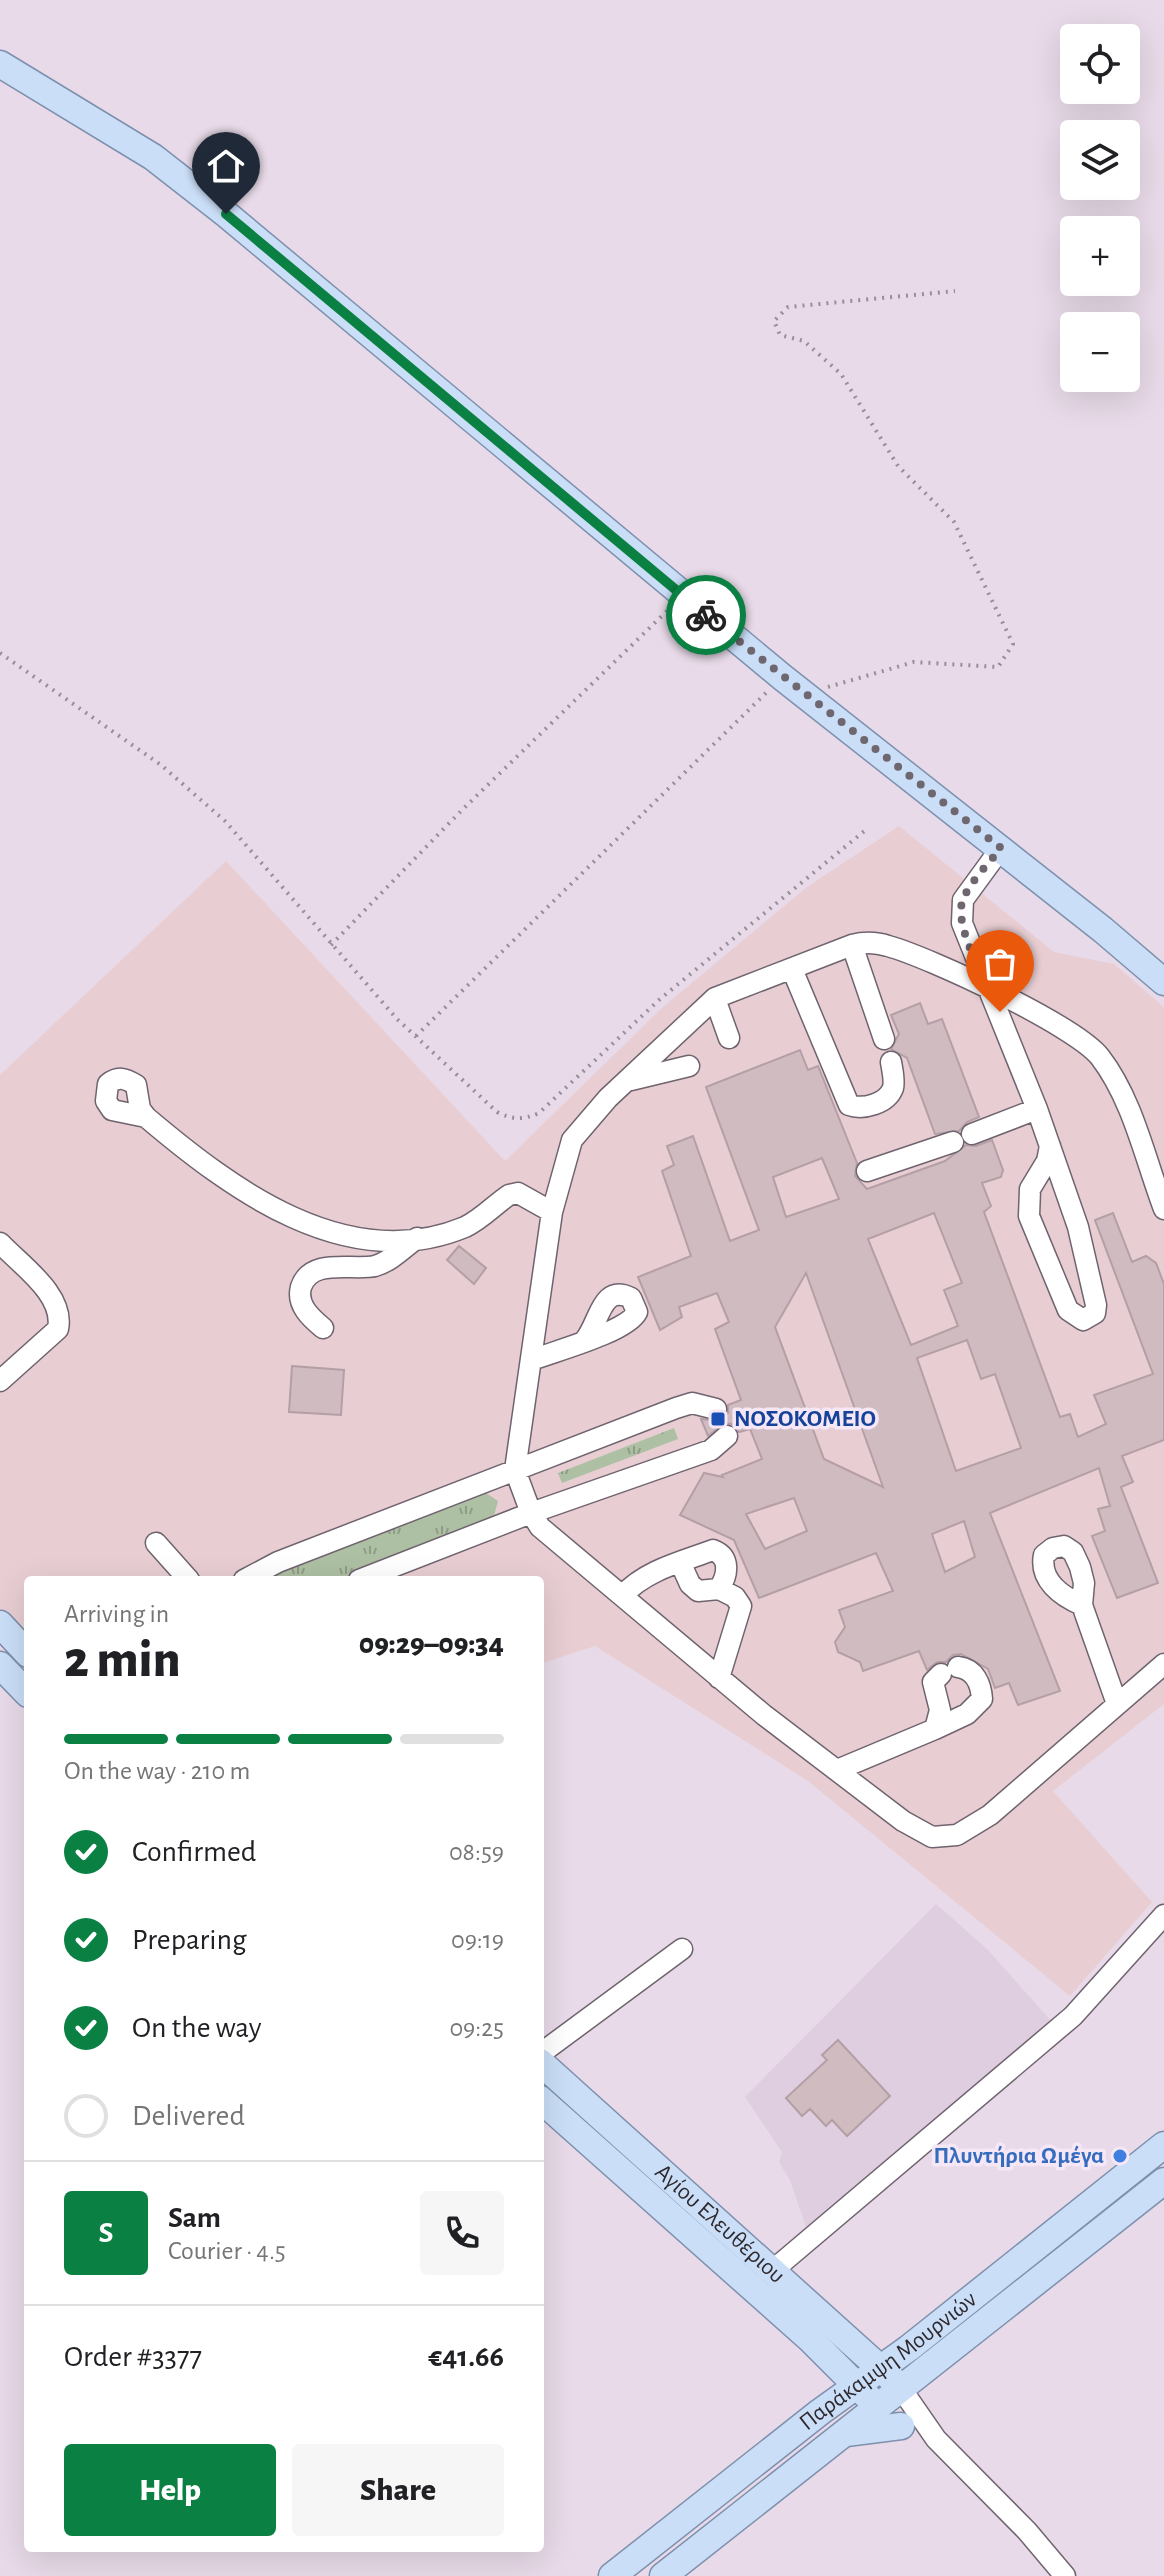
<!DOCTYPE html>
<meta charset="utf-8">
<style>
body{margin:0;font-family:"Alegreya Sans",sans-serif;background:#f6f6f6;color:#202124;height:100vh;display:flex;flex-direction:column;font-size:30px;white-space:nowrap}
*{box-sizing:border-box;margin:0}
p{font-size:26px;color:#757577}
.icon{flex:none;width:44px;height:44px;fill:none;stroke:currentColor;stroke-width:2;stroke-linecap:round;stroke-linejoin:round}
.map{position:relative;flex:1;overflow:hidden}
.panel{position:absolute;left:24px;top:1576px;width:520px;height:976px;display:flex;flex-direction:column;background:#fff;border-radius:8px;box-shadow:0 8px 32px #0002}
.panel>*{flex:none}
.controls{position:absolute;left:1060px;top:24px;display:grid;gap:16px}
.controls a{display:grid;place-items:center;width:80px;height:80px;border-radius:8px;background:#fff;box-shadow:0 8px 32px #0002;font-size:40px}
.pin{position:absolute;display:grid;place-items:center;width:68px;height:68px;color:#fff;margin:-82px -34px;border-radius:50% 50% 50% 0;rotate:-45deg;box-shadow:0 0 8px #0007}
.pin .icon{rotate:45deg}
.courier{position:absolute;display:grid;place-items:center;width:80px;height:80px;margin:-40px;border:6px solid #0b8043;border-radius:50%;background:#fff;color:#222;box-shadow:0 2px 10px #0007}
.overview em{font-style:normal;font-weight:800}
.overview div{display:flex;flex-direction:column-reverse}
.overview{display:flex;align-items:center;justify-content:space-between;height:136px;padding:0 40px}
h1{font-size:52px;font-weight:800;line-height:60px}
.bar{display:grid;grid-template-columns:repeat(4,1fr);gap:12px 8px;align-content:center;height:96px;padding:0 40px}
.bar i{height:10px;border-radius:6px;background:#e0e0e0}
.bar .active{background:#0b8043}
.bar p{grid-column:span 4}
.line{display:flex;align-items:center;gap:20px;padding:0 40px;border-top:2px solid #e0e0e0}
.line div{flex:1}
.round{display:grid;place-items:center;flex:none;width:84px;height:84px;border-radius:8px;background:#f6f6f6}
ol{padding:0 40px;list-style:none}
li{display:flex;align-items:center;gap:24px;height:88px}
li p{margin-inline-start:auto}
li .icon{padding:8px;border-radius:50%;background:#0b8043;color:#fff;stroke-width:4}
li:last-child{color:#757577}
li i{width:44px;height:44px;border:4px solid #e0e0e0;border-radius:50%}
.action{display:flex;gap:16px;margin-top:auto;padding:16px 40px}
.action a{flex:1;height:92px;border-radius:8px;background:#0b8043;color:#fff;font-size:32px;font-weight:800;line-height:92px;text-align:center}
.action a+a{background:#f6f6f6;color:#202124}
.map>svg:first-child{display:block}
.built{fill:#dfcde0}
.medical{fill:#e8ced2}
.grass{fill:url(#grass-tufts)}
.building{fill:#d0bbc1;stroke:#b39fa5;stroke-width:2;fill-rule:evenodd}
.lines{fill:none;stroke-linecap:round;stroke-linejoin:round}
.minor-casing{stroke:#6f636f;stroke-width:23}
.major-casing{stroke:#7d90ad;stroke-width:29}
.path{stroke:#988e98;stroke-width:4;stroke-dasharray:2 6;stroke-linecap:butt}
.minor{stroke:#fff;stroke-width:20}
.major{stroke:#cadef7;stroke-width:26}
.done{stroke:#6f676f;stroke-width:8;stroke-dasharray:0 14.4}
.route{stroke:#0b8043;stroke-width:10}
.transit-dot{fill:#1a4fb4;stroke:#f5e7f6;stroke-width:3}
.shop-dot{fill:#3f7fe0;stroke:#f5e7f6;stroke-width:3}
.labels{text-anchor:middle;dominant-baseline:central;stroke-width:7;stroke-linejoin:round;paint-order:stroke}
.transit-label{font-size:24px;font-weight:bold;fill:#164399;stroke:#f5e7f6;text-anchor:start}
.shop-label{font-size:24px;font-weight:bold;fill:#366cbe;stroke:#f5e7f6;text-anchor:end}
.street-label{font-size:24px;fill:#2e292e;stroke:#f5e7f6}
</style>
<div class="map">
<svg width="1164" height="2576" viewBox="0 0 1164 2576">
<defs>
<pattern id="grass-tufts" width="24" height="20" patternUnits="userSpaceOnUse" patternTransform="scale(2)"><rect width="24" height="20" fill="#aec0a3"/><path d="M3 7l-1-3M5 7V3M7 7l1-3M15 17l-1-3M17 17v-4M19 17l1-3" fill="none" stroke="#8e9c85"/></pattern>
</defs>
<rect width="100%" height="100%" fill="#e8dae8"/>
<!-- built -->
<path class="built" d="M936,1904l52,46 63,71 -241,209 -4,-3 -16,-47 -11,-18 3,-10 -37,-55z"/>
<!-- medical -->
<path class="medical" d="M899,826l155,126 60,12 50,43v697l-111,87 99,111 -82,94 -262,-215 -213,-135 -55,18v-84h-512v60l-28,-29v-536l226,-214 279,300 158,-154 144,-120z"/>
<!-- grass -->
<path class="grass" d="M674,1428l4,11 -116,44 -4,-10z
M486,1493l12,8 -4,15 -9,6 -147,58h-76z"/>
<!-- building -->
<path class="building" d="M920,1003l8,21 14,-5 37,98 -12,5 -8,9 -24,3 -28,-76 -16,-9 8,-15 -8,-19z
M800,1050l8,20 10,-4 39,97 -2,13 12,13 78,-28 21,-16 10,1 16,-6 11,30 -2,7 -19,6 9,23 -7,6 76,205 10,-3 8,23 28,-13 -12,-29 59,-21 -58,-154 18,-7 19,49 14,-6 10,7 8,21v156l-42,16 11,26 -12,5 37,96 -41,15 -25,-62 13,-5 -7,-22 12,-3 -11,-38 -109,45 70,178 -42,14 -9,-22 -14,5 -7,-19 -27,-15 -8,1 -7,7h-9l-10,8 -8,-19 -56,20 -3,-9 -22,-10 -3,-10 10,-15 -6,-17 54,-19 -17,-38 -117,45 -25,-58 -54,-25 24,-42 19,4 -1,-2 40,-16 -12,-30 -11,3 -7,-8 -7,-1 -17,13 -7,-17 19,2 8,-8v-8l13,-5 -26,-71 14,-7 -12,-29 -38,14 3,10 -22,13 -22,-53 53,-21 -29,-85 12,-6 -7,-19 26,-10 37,105 29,-11 -53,-143zM822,1158l17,41 -53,18 -13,-40zM934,1213l28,70 -18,7 14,36 -47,19 -43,-106zM806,1273l77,214 -59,-28 -49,-132zM967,1340l14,39 14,-5 26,74 -65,23 -39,-113zM794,1498l13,33 -42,18 -19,-35zM964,1521l11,36 -30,15 -13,-38z
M459,1246l27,22 -12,16 -27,-24z
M292,1366l52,4 -3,45 -52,-3z
M838,2040l52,56 -43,40 -15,-16 -6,6 -16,-17 -8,7 -16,-18 41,-38 -5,-5z"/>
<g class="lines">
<defs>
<path id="minor" d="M1001,848l-38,52 -1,23 75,186 41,118 18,78 -1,8 -12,7 -15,-10 -39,-94 1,-27 17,-28 3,-15
M852,945l32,94
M792,969l57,136c14,5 38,-1 44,-17 2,-8 -1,-19 -2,-26
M715,999l14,39
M631,1080l58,-14
M146,1117l-34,-7 -6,-9 2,-17c10,-8 17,-6 28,1l4,24 6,8c85,72 201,159 319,110 17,-8 29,-22 44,-32l9,-2 34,19
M972,1134l65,-25
M867,1171l86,-29
M1164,1209c-19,-50 -31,-109 -64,-152 -24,-31 -171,-100 -212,-111 -12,-4 -24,-4 -36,-1l-137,53 -107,100 -36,42 -20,72 -37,258 16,43 9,14 224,188 139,106 29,16 25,-2 33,-20 174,-151
M0,1243c22,23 65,52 58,86l-58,52
M323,1328c-12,-10 -27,-23 -22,-41 10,-30 52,-16 74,-21 15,-4 30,-19 42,-28
M532,1360c23,-9 95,-28 105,-48l-6,-14c-30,-15 -31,24 -46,42
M156,1543l33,37
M244,1580l34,-18 398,-154 16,-5 24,6
M359,1580l172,-67 180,-63 16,-14
M719,1589l16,8 6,9 -22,72
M623,1595c23,-25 58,-33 90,-45 18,7 15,25 6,39l-21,2 -8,-7 -10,-22
M1082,1605c-21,-9 -43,-25 -38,-50l9,-7 11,-2 9,6 7,15 4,16 -2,22 35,99
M941,1674l-8,8 7,28 -5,19 32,-15 15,-15c-1,-15 -7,-30 -24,-32
M837,1770l98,-41
M540,2054l142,-105
M772,2271l301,-255 91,-101
M900,2387l36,52 91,92 38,45"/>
<g id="major">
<path d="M0,64l153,93 73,57 556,463 321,253 61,52"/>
<path d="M0,1624l28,30"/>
<path d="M0,1665l28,29"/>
<path id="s1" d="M540,2062l351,316"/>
<path d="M540,2099l271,241 57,57"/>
<path d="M846,2433l55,-7"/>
<path id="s2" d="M612,2576l208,-164 89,-64 255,-203"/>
<path d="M663,2576l501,-395"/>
</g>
</defs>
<!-- minor casing -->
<use href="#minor" class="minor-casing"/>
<!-- major casing -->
<use href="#major" class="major-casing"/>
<!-- path -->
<path class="path" d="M0,653l161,112 64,56 172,198 100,93c16,8 26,8 42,1l121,-114 208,-171
M828,687l86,-25 84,5 15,-23 -59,-122 -56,-56 -57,-92 -37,-33 -24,-6 -6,-14 14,-14 167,-16
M331,945l132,-136 204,-198
M416,1036l352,-345"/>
<!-- minor -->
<use href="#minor" class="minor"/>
<!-- major -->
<use href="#major" class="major"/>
</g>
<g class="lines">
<!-- done -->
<path class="done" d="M706,615l295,233c-13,16 -30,33 -38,51 -11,28 26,86 37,113"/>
<!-- route -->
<path class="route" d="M226,214l480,401"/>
</g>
<!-- markers -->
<rect class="transit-dot" x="710" y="1411" width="16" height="16" rx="4"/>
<circle class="shop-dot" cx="1120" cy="2156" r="8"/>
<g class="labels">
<!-- transit labels -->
<g class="transit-label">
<text x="734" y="1419">ΝΟΣΟΚΟΜΕΙΟ</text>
</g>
<!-- shop labels -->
<g class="shop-label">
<text x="1104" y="2156">Πλυντήρια Ωμέγα</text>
</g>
<!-- street labels -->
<g class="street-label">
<text stroke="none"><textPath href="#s1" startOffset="242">Αγίου Ελευθέριου</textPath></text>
<text stroke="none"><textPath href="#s2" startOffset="350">Παράκαμψη Μουρνιών</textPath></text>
</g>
</g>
</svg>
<div class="controls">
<a><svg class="icon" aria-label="locate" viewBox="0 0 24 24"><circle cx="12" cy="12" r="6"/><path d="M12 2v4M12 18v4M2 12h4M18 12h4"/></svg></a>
<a><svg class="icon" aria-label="layers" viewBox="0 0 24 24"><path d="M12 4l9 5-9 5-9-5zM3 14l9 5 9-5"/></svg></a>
<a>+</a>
<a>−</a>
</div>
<div class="pin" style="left:1000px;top:1012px;background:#ea580c"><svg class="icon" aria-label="bag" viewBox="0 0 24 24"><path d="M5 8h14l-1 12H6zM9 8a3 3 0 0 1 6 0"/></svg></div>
<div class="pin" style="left:226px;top:214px;background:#1f2937"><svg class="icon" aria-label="home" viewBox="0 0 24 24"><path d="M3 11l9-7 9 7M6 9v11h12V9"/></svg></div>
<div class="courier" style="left:706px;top:615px"><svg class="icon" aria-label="bike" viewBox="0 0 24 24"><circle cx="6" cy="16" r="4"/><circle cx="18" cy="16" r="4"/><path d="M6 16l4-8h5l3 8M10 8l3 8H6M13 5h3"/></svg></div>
<section class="panel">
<div class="overview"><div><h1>2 min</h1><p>Arriving in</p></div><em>09:29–09:34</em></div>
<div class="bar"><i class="active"></i><i class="active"></i><i class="active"></i><i></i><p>On the way · 210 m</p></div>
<ol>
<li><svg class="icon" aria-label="check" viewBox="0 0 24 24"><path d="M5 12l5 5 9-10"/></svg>Confirmed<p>08:59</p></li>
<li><svg class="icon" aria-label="check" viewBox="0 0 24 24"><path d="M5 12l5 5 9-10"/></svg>Preparing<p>09:19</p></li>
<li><svg class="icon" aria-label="check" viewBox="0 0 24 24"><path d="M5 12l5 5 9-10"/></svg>On the way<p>09:25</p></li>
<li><i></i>Delivered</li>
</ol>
<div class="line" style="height:144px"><b class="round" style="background:#0b8043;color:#fff">S</b><div><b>Sam</b><p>Courier · 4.5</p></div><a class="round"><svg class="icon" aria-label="phone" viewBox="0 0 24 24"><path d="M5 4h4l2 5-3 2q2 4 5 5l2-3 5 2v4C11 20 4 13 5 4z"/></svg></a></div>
<div class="line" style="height:104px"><div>Order #3377</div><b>€41.66</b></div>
<div class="action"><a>Help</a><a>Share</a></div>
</section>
</div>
